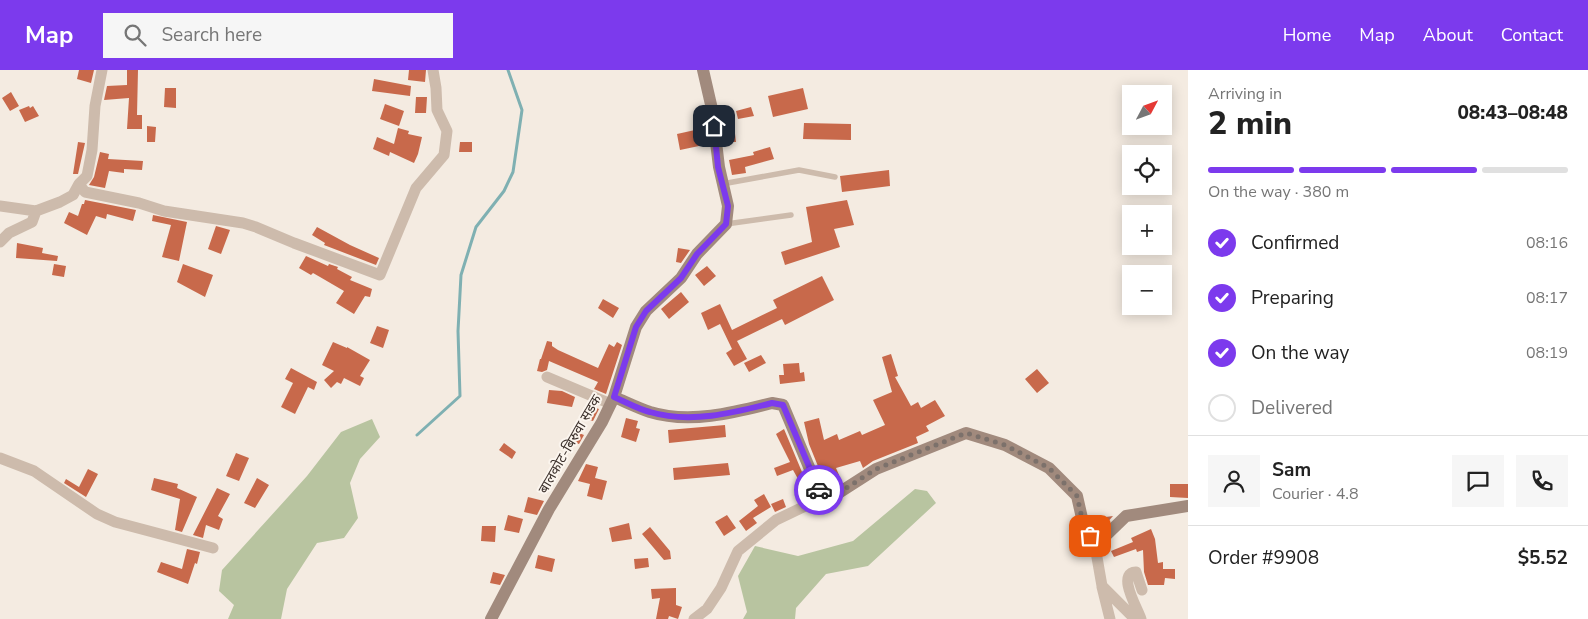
<!DOCTYPE html>
<meta charset="utf-8">
<style>
body{margin:0;font-family:"Nunito Sans","Noto Sans Devanagari",sans-serif;background:#f6f6f6;color:#222;height:100vh;display:flex;flex-direction:column;font-size:19px;white-space:nowrap}
*{box-sizing:border-box;margin:0}
p{font-size:16px;color:#767676}
.icon{flex:none;width:28px;height:28px;fill:none;stroke:currentColor;stroke-width:2;stroke-linecap:round;stroke-linejoin:round}
.map{position:relative;flex:1;overflow:hidden}
.drawer{display:flex;flex-direction:column;background:#fff;width:400px}
.drawer>*{flex:none}
.needle{width:32px;rotate:49deg}
.tools{position:absolute;left:1122px;top:15px;display:grid;gap:10px}
.tools a{display:grid;place-items:center;width:50px;height:50px;border-radius:0px;background:#fff;box-shadow:0 2px 12px #0003;font-size:25px}
.pin{position:absolute;display:grid;place-items:center;width:42px;height:42px;color:#fff;margin:-21px;border-radius:10px;box-shadow:0 2px 8px #0006}
.courier{position:absolute;display:grid;place-items:center;width:50px;height:50px;margin:-25px;border:4px solid #7c3aed;border-radius:50%;background:#fff;color:#222;box-shadow:0 1px 6px #0007}
.summary em{font-style:normal;font-weight:800}
.summary div{display:flex;flex-direction:column-reverse}
.summary{display:flex;align-items:center;justify-content:space-between;height:85px;padding:0 20px}
h1{font-size:32px;font-weight:800;line-height:38px}
.bar{display:grid;grid-template-columns:repeat(4,1fr);gap:8px 5px;align-content:center;height:60px;padding:0 20px}
.bar i{height:6px;border-radius:4px;background:#e0e0e0}
.bar .current{background:#7c3aed}
.bar p{grid-column:span 4}
.line{display:flex;align-items:center;gap:12px;padding:0 20px;border-top:1px solid #e0e0e0}
.line div{flex:1}
.round{display:grid;place-items:center;flex:none;width:52px;height:52px;border-radius:0px;background:#f6f6f6}
ol{padding:0 20px;list-style:none}
li{display:flex;align-items:center;gap:15px;height:55px}
li p{margin-inline-start:auto}
li .icon{padding:5px;border-radius:50%;background:#7c3aed;color:#fff;stroke-width:4}
li:last-child{color:#767676}
li i{width:28px;height:28px;border:2px solid #e0e0e0;border-radius:50%}
header{display:flex;align-items:center;gap:30px;box-sizing:border-box;height:70px;padding:0 25px;background:#7c3aed;color:#fff}
header strong{font-size:24px}
nav{display:flex;gap:28px;margin-inline-start:auto;font-size:18px}
.search{width:350px;height:45px;background:#f6f6f6;display:flex;align-items:center;gap:12px;box-sizing:border-box;padding:0 18px;border-radius:0px;color:#767676;font-size:19px}
main{display:flex;flex:1;min-height:0}
.map>svg:first-child{display:block}
.green{fill:#b8c4a0}
.lines{fill:none;stroke-linecap:round;stroke-linejoin:round}
.stream{stroke:#7fb0b2;stroke-width:3}
.building{fill:#c8694b}
.lane{stroke:#cdbbac;stroke-width:5.5}
.street{stroke:#cdbbac;stroke-width:11}
.secondary{stroke:#a18a7d;stroke-width:12}
.done{stroke:#7c716b;stroke-width:5;stroke-dasharray:0 9}
.route{stroke:#7c3aed;stroke-width:6}
.labels{text-anchor:middle;dominant-baseline:central;stroke-width:4;stroke-linejoin:round;paint-order:stroke}
.street-label{font-size:14px;fill:#3b302b;stroke:#fbf5ee}
</style>
<header>
<strong>Map</strong>
<div class="search"><svg class="icon" aria-label="search" viewBox="0 0 24 24"><circle cx="10" cy="10" r="6"/><path d="M15 15l6 6"/></svg>Search here</div>
<nav><a>Home</a><a>Map</a><a>About</a><a>Contact</a></nav>
</header>
<main>
<div class="map">
<svg width="1188" height="549" viewBox="0 0 1188 549">
<rect width="100%" height="100%" fill="#f4ebe1"/>
<!-- green -->
<path class="green" d="M372,349l8,18 -20,22 -10,24 8,35 -14,20 -27,5 -30,46 -6,30h-53l6,-14 -15,-14 3,-21 85,-94 34,-44z
M915,419l12,2 9,12 -68,63 -42,8 -30,34 -1,11h-52l4,-7 -9,-36 17,-30 43,10 55,-15z"/>
<g class="lines">
<!-- stream -->
<path class="stream" d="M417,365l43,-39 -2,-65 3,-56 15,-48 28,-36 9,-19 9,-62 -14,-40"/>
</g>
<!-- building -->
<path class="building" d="M79,0h15l-3,13 -14,-4z
M127,0h11l-1,45h5v14h-15l2,-31 -25,2 3,-14 20,-1z
M409,0h17l-1,12 -17,-2z
M374,9l37,7 -1,10 -38,-5z
M165,18h11v20l-12,-1z
M803,18l5,21 -35,8 -5,-21z
M11,22l8,14 -9,5 -8,-13z
M416,27h11l-1,16h-11z
M385,34l19,7 -5,15 -19,-7z
M29,36l1,2 3,-2 6,10 -14,6 -6,-12z
M751,37l3,9 -16,3 -2,-8z
M725,47h8l3,25h-9z
M804,53l47,1v16l-48,-1z
M147,56l9,1 -1,15h-8z
M398,58l11,3 -1,3 14,3 -4,17 -4,9 -24,-11 -1,4 -16,-7 4,-12 17,7z
M695,60l4,16 -19,4 -3,-16z
M78,72l7,1 -7,31h-5z
M460,72h12v10h-13z
M770,77l4,12 -29,8 1,6 -14,2 -3,-15 25,-5 -1,-3z
M100,82l9,2 -1,5 35,2 -1,9 -18,-1v4l-15,-2 -4,17 -16,-3 5,-8z
M889,100l1,16 -48,6 -2,-16z
M85,130l51,10 -3,11 -26,-7 -1,5 -10,-3 -9,19 -23,-12 5,-11 9,4 4,-12h2z
M847,130l7,25 -20,4 6,18 -55,18 -4,-13 31,-10 -6,-35z
M153,145l34,7 -8,39 -17,-4 9,-32 -19,-4z
M216,156l14,4 -9,24 -13,-5z
M317,157l33,18 29,13 -3,7 -52,-20 1,-2 -13,-8z
M17,173l26,5 -1,5 16,3 -1,5 -41,-3z
M678,178l12,2 -9,13 -5,-1z
M306,186l22,10 1,-2 9,3 -1,2 15,8 -2,3 22,9 -2,8 -5,-1 -11,18 -18,-11 8,-12 -24,-14 -7,-4 -2,2 -12,-7z
M54,194l12,2 -2,11 -12,-2z
M183,194l30,11 -8,22 -28,-15z
M707,196l9,10 -12,10 -9,-11z
M822,206l12,24 -49,25 -3,-6 -45,22 10,18 -13,7 -8,-13 6,-4 -12,-25 -12,6 -7,-17 19,-9 12,26 45,-22 -4,-8z
M681,222l8,10 -20,17 -8,-10z
M603,229l16,9 -6,10 -15,-10z
M377,256l12,4 -6,18 -13,-5z
M547,271l5,1v4l6,4 40,18 11,-24 5,3 3,-5 5,3 -16,49 -12,-5 4,-7 -49,-21 -2,9 -5,2 -5,-1 3,-12h1z
M333,272l14,6v-1l23,13 -10,16 4,2 -4,8 -16,-8 -3,6 -4,-2 -6,6 -7,-8 10,-9 -12,-6z
M891,284l7,22 -3,1 16,29 7,-4 3,6 14,-8 10,16 -19,10 3,5 -13,6 2,6 -45,18 -10,7 -3,-7 -24,7 3,7 -15,6 -15,-37 -5,-22 15,-4 5,22 13,-6 2,6 21,-9 2,4 23,-10 -12,-25 19,-8 -10,-35z
M761,285l5,8 -17,9 -5,-9z
M799,293l1,10 4,-1 1,9 -25,3 -1,-9h5l-1,-11z
M291,298l26,14 -3,8 -6,-3 -13,27 -14,-7 12,-24 -8,-4z
M1037,299l12,14 -12,10 -12,-14z
M549,320l13,1 13,6 -3,10 -25,-4z
M587,335l12,4 -6,12 -10,-3z
M626,348l12,3 -2,7 4,1 -4,13 -15,-5z
M725,355l1,12 -57,6 -1,-13z
M784,359l23,55 -5,2 -9,-16 -16,6 -3,-8 16,-6 -14,-28z
M574,361l10,4 -5,9 -10,-3z
M504,373l12,9 -4,7 -13,-9z
M236,383l13,5 -10,23 -13,-5z
M728,393l2,12 -56,5 -1,-12z
M586,394l12,3 -3,11 12,3 -5,19 -15,-4 3,-12 -12,-3z
M88,399l10,5 -12,23 -22,-14 2,-4 13,8z
M154,408l24,6 -1,4 20,9 -15,35 -7,-2 5,-31 -29,-9z
M257,408l12,7 -14,23 -11,-5z
M1170,414h18v14l-18,-1z
M217,418l13,6 -12,22 5,3 -4,11 -13,-5 -3,13 -10,-3z
M764,424l7,13 -18,11 4,5 -11,8 -7,-10 19,-15 -4,-6z
M528,427l16,4 -7,14 -13,-3z
M783,429l3,8 -11,5 -4,-8z
M508,445l15,4 -4,14 -15,-3z
M727,445l9,13 -12,8 -9,-14z
M1113,446l-9,10h-5l1,4 -4,2 -5,-13z
M629,453l3,16 -20,3 -3,-14z
M482,456h14l-1,16 -14,-1z
M650,457l20,24 1,8 -7,1 -22,-26z
M1151,459l4,10 3,24 5,-1v7h12v10l-10,-1 -1,7h-16l-4,-13 -1,-22 -6,2 -1,-3 -22,8 -3,-6 22,-9 -2,-4z
M187,479l13,3 -3,12 -2,-1 -7,21 -31,-12 4,-10 21,7z
M538,485l17,4 -3,13 -17,-4z
M648,488l1,9 -14,2 -1,-10z
M493,502l12,3 -5,10 -10,-2z
M676,518v17l6,2 -4,12 -9,-3 -1,3h-12l4,-21 -8,1 -1,-10z"/>
<g class="lines">
<!-- lane -->
<path class="lane" d="M722,114l77,-14 36,7
M726,154l65,-9"/>
<!-- street -->
<path class="street" d="M79,114l8,-8 5,-26 3,-44 7,-36
M0,136l36,5 24,-9 13,-7 6,-11 6,8 54,11 25,8 79,12 13,4 38,16 86,32 36,-87 28,-33 3,-24 -10,-21 -1,-22 -3,-18
M0,172l9,-9 23,-11 4,-11
M547,307l64,27
M0,388l34,13 63,43 18,8 98,26
M1095,476l7,40 33,33
M1102,517l8,32
M694,549l13,-10 14,-21 17,-37 38,-31 46,-22
M1141,549c-3,-10 -25,-46 -5,-47l6,18"/>
<!-- secondary -->
<path class="secondary" d="M614,327c12,5 24,11 36,15 39,12 83,1 122,-9l11,2 39,93 15,-4 39,-25 90,-36 39,12 44,23 28,28 7,31 11,19 31,-30 62,-10
M491,549l58,-110 53,-87 12,-25 22,-70 10,-16 35,-33 16,-24 29,-30 2,-18 -9,-39 -7,-58 -9,-39"/>
</g>
<g class="lines">
<!-- done -->
<path class="done" d="M819,420l3,8 15,-4 39,-25 90,-36 39,12 44,23 28,28 7,31 6,9"/>
<!-- route -->
<path class="route" d="M714,56l4,41 10,39 -2,18 -29,30 -16,24 -35,33 -10,16 -22,70c12,5 24,12 36,15 40,12 83,1 122,-9l11,2 36,85"/>
</g>
<g class="labels">
<!-- street labels -->
<g class="street-label">
<text transform="translate(570 374) rotate(-60)">बालकोट-बिरुवा सडक</text>
</g>
</g>
</svg>
<div class="tools">
<a><svg class="needle" viewBox="-14 -14 28 28"><path d="M0-13l5 13h-10z" fill="#e53935"/><path d="M0 13l5-13h-10z" fill="#767676"/></svg></a>
<a><svg class="icon" aria-label="locate" viewBox="0 0 24 24"><circle cx="12" cy="12" r="6"/><path d="M12 2v4M12 18v4M2 12h4M18 12h4"/></svg></a>
<a>+</a>
<a>−</a>
</div>
<div class="pin" style="left:1090px;top:466px;background:#ea580c"><svg class="icon" aria-label="bag" viewBox="0 0 24 24"><path d="M5 8h14l-1 12H6zM9 8a3 3 0 0 1 6 0"/></svg></div>
<div class="pin" style="left:714px;top:56px;background:#1f2937"><svg class="icon" aria-label="home" viewBox="0 0 24 24"><path d="M3 11l9-7 9 7M6 9v11h12V9"/></svg></div>
<div class="courier" style="left:819px;top:420px"><svg class="icon" aria-label="car" viewBox="0 0 24 24"><path d="M5 17H2v-5l4-1 3-4h7l3 4 3 1v5h-3M9 17h6M6 11h13"/><circle cx="7" cy="17" r="2"/><circle cx="17" cy="17" r="2"/></svg></div>
</div>
<section class="drawer">
<div class="summary"><div><h1>2 min</h1><p>Arriving in</p></div><em>08:43–08:48</em></div>
<div class="bar"><i class="current"></i><i class="current"></i><i class="current"></i><i></i><p>On the way · 380 m</p></div>
<ol>
<li><svg class="icon" aria-label="check" viewBox="0 0 24 24"><path d="M5 12l5 5 9-10"/></svg>Confirmed<p>08:16</p></li>
<li><svg class="icon" aria-label="check" viewBox="0 0 24 24"><path d="M5 12l5 5 9-10"/></svg>Preparing<p>08:17</p></li>
<li><svg class="icon" aria-label="check" viewBox="0 0 24 24"><path d="M5 12l5 5 9-10"/></svg>On the way<p>08:19</p></li>
<li><i></i>Delivered</li>
</ol>
<div class="line" style="height:90px"><a class="round"><svg class="icon" aria-label="person" viewBox="0 0 24 24"><circle cx="12" cy="8" r="4"/><path d="M4 21q1-7 8-7t8 7"/></svg></a><div><b>Sam</b><p>Courier · 4.8</p></div><a class="round"><svg class="icon" aria-label="chat" viewBox="0 0 24 24"><path d="M4 5h16v11H9l-5 4z"/></svg></a><a class="round"><svg class="icon" aria-label="phone" viewBox="0 0 24 24"><path d="M5 4h4l2 5-3 2q2 4 5 5l2-3 5 2v4C11 20 4 13 5 4z"/></svg></a></div>
<div class="line" style="height:65px"><div>Order #9908</div><b>$5.52</b></div>
</section>
</main>
